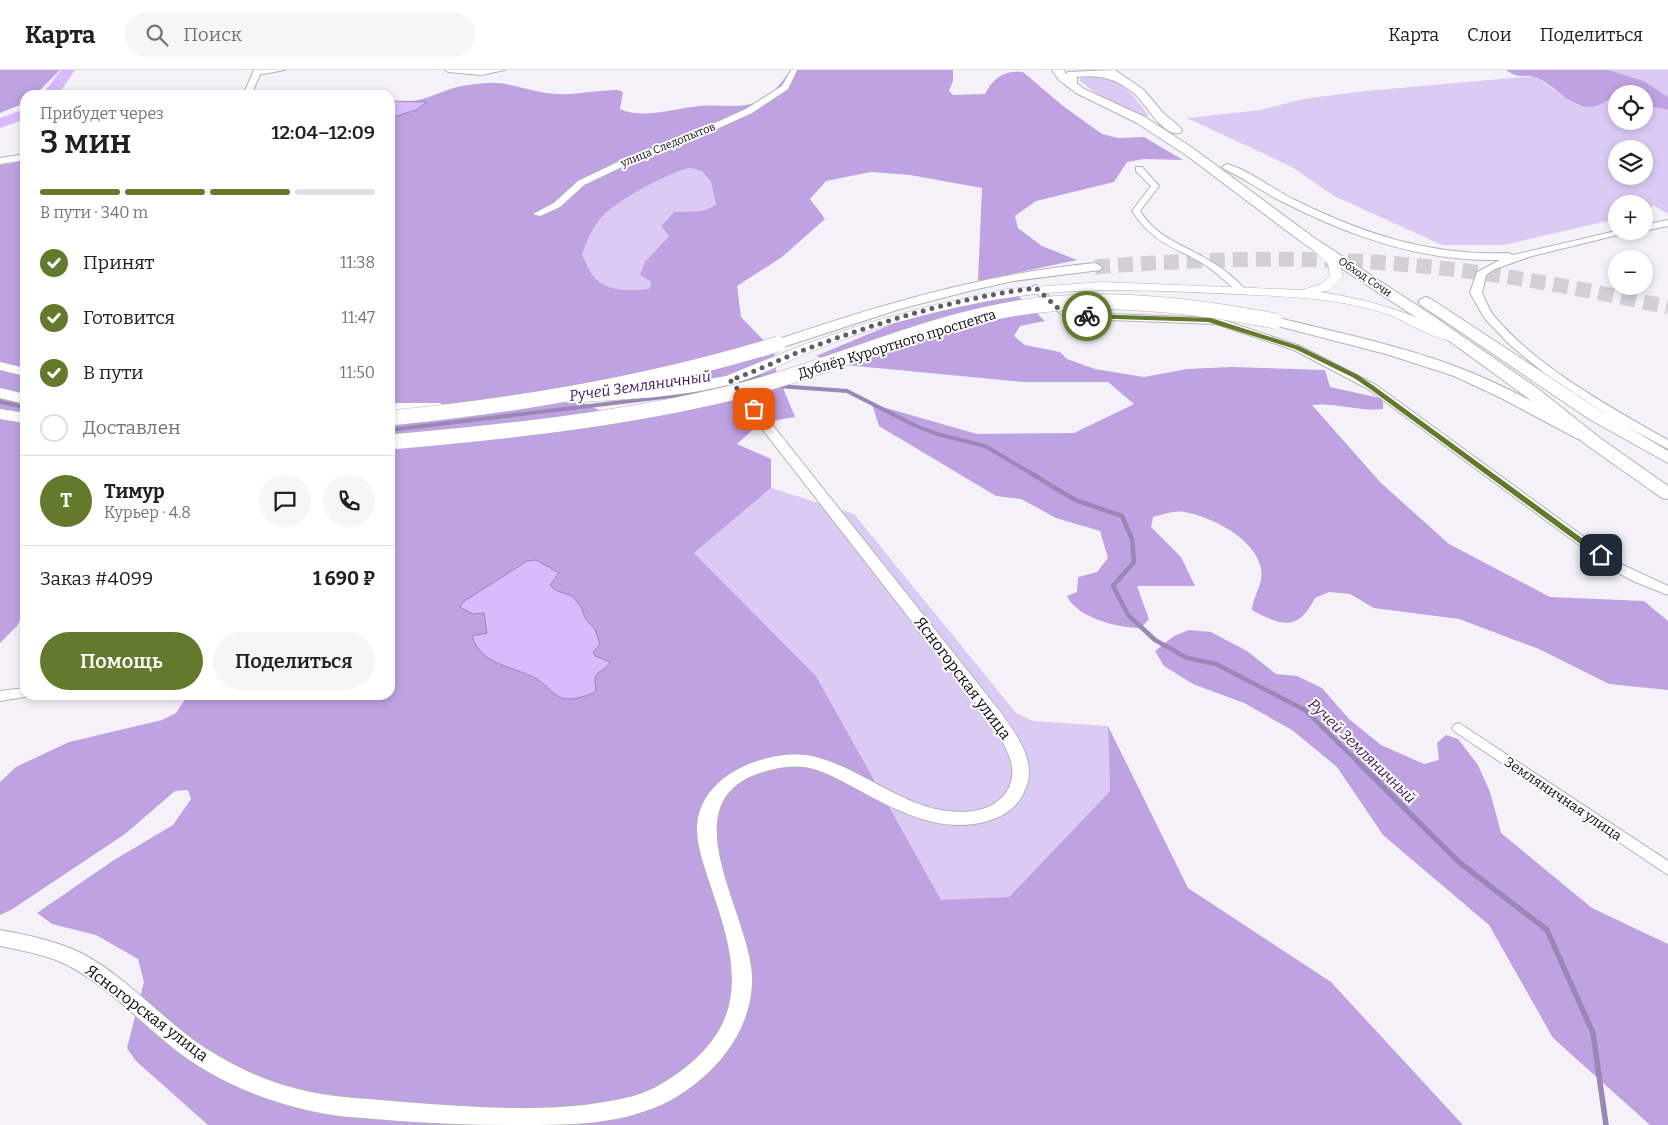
<!DOCTYPE html>
<html lang="ru">
<meta charset="utf-8">
<style>
body{margin:0;font-family:Bitter,serif;background:#f6f6f6;color:#202124;height:100vh;display:flex;flex-direction:column;font-size:19px;white-space:nowrap}
*{box-sizing:border-box;margin:0}
p{font-size:16px;color:#757577}
.icon{flex:none;width:28px;height:28px;fill:none;stroke:currentColor;stroke-width:2;stroke-linecap:round;stroke-linejoin:round}
.map{position:relative;flex:1;overflow:hidden}
.details{position:absolute;left:20px;top:20px;width:375px;height:610px;display:flex;flex-direction:column;background:#fff;border-radius:15px;box-shadow:0 2px 8px #0003}
.details>*{flex:none}
.controls{position:absolute;left:1608px;top:15px;display:grid;gap:10px}
.controls a{display:grid;place-items:center;width:45px;height:45px;border-radius:50%;background:#fff;box-shadow:0 2px 8px #0003;font-size:25px}
.pin{position:absolute;display:grid;place-items:center;width:42px;height:42px;color:#fff;margin:-21px;border-radius:10px;box-shadow:0 2px 8px #0006}
.courier{position:absolute;display:grid;place-items:center;width:50px;height:50px;margin:-25px;border:4px solid #637a2c;border-radius:50%;background:#fff;color:#222;box-shadow:0 1px 6px #0007}
.summary em{font-style:normal;font-weight:600}
.summary div{display:flex;flex-direction:column-reverse}
.summary{display:flex;align-items:center;justify-content:space-between;height:85px;padding:0 20px}
h1{font-size:32px;font-weight:600;line-height:38px}
.bar{display:grid;grid-template-columns:repeat(4,1fr);gap:8px 5px;align-content:center;height:60px;padding:0 20px}
.bar i{height:6px;border-radius:4px;background:#e0e0e0}
.bar .selected{background:#637a2c}
.bar p{grid-column:span 4}
.line{display:flex;align-items:center;gap:12px;padding:0 20px;border-top:1px solid #e0e0e0}
.line div{flex:1}
.round{display:grid;place-items:center;flex:none;width:52px;height:52px;border-radius:26px;background:#f6f6f6}
ol{padding:0 20px;list-style:none}
li{display:flex;align-items:center;gap:15px;height:55px}
li p{margin-inline-start:auto}
li .icon{padding:5px;border-radius:50%;background:#637a2c;color:#fff;stroke-width:4}
li:last-child{color:#757577}
li i{width:28px;height:28px;border:2px solid #e0e0e0;border-radius:50%}
.cta{display:flex;gap:10px;margin-top:auto;padding:10px 20px}
.cta a{flex:1;height:58px;border-radius:30px;background:#637a2c;color:#fff;font-size:20px;font-weight:600;line-height:58px;text-align:center}
.cta a+a{background:#f6f6f6;color:#202124}
header{display:flex;align-items:center;gap:30px;box-sizing:border-box;height:70px;padding:0 25px;background:#fff;border-bottom:1px solid #e0e0e0}
header strong{font-size:24px}
nav{display:flex;gap:28px;margin-inline-start:auto;font-size:18px}
.search{width:350px;height:45px;background:#f6f6f6;display:flex;align-items:center;gap:12px;box-sizing:border-box;padding:0 18px;border-radius:28px;color:#757577;font-size:19px}
.map>svg:first-child{display:block}
.green{fill:#dbcaf3;fill-rule:evenodd}
.forest{fill:#bea2e2;fill-rule:evenodd}
.water{fill:#d7bbfc;stroke:#9b87b5}
.lines{fill:none;stroke-linecap:round;stroke-linejoin:round}
.stream-far2{stroke:#9b87b5;stroke-width:4}
.stream-far1{stroke:#9b87b5;stroke-width:4.5}
.stream{stroke:#9b87b5;stroke-width:5.5}
.river{fill:#d7bbfc;fill-rule:evenodd}
.primary-tunnel{stroke:#d2d0d5;stroke-width:15;stroke-dasharray:15 8;stroke-linecap:butt}
.minor-casing{stroke:#b4b2b7;stroke-width:2}
.tertiary-casing{stroke:#b4b2b7;stroke-width:2}
.secondary-casing{stroke:#b4b2b7;stroke-width:1}
.primary-casing{stroke:#b4b2b7;stroke-width:2}
.trunk-casing{stroke:#b4b2b7;stroke-width:2}
.minor{fill:#fff;fill-rule:evenodd}
.tertiary{fill:#fff;fill-rule:evenodd}
.secondary{fill:#fff;fill-rule:evenodd}
.primary{fill:#fff;fill-rule:evenodd}
.trunk{fill:#fff;fill-rule:evenodd}
.primary-bridge-casing{stroke:#b4b2b7;stroke-width:16;stroke-linecap:butt}
.primary-bridge{stroke:#fff;stroke-width:15}
.route{fill:#637a2c}
.done{stroke:#5e5d61;stroke-width:5;stroke-dasharray:0 9}
.labels{text-anchor:middle;dominant-baseline:central;stroke-width:4;stroke-linejoin:round;paint-order:stroke}
.far-street-label{font-size:11px;fill:#0e0d0f;stroke:#fff}
.street-label{font-size:14px;fill:#0e0d0f;stroke:#fff}
.water-label{font-size:15px;font-style:italic;fill:#3b145e;stroke:#fff}
.near-street-label{font-size:16px;fill:#0e0d0f;stroke:#fff}
</style>
<header>
<strong>Карта</strong>
<div class="search"><svg class="icon" aria-label="search" viewBox="0 0 24 24"><circle cx="10" cy="10" r="6"/><path d="M15 15l6 6"/></svg>Поиск</div>
<nav><a>Карта</a><a>Слои</a><a>Поделиться</a></nav>
</header>
<div class="map">
<svg width="1668" height="1055" viewBox="0 0 1668 1055">
<rect width="100%" height="100%" fill="#f4f2f8"/>
<!-- green -->
<path class="green" d="M1608,0h60v27l-24,-16z
M1086,5c36,4 42,13 63,41h-5l-46,-21 -18,-14v-3z
M1534,6l44,30 38,-7v22h28v-16l24,5v104l-15,-9 -4,6 -5,1v-8h-28v15l-112,26h-62l-108,-49 -44,-30 -103,-48 73,-8 43,-11 63,-8zM1616,79h28v27h-28z
M690,98l12,3 9,11 5,23 -14,6 -28,1 -13,14 8,10 -24,26 6,20 -1,6c-16,4 -41,3 -54,-9 -7,-5 -10,-17 -14,-24 5,-15 10,-27 20,-38 12,-16 68,-45 88,-49z
M771,418l83,26 162,199 17,8 75,5 2,65 -101,106 -68,4 -125,-225 -122,-123z"/>
<!-- forest -->
<path class="forest" d="M0,0h60l-25,25h-10v8l-25,10z
M790,0h163v11l-4,10 4,4 32,-1c8,-16 19,-24 38,-22l40,34 39,28 16,4 26,-1 39,23 -39,-1 -17,3 -13,20 -78,19 -21,15 3,12 24,18 35,14 -99,21 4,-93 -72,-13 -39,-3 -45,9 -16,18 15,20 -43,38 -45,29 4,31 33,34 2,20 19,46 -35,6 -23,21 34,15v29l-77,65 122,123 125,224 68,-3 101,-106 -2,-65 80,162 143,94 132,143h-1255l-72,-64 -9,-13 17,-66 -6,-23 -42,-24 -44,-11 -15,-11 77,-53 59,-35 18,-26 -3,-9 -13,1 -50,43 -114,76 -11,5v-133l16,-15 53,-25 93,-22 14,-7 12,-18h202v-594c21,4 36,-3 55,-10 12,-5 28,-7 41,-8 24,-2 47,10 71,11 21,1 41,-4 61,-4l5,2 -3,17c23,11 56,-1 80,-3 18,-2 40,3 57,-4 14,-6 26,-20 33,-32zM690,98l12,3 9,11 5,23 -14,6 -28,1 -13,14 8,10 -24,26 -5,13 11,7 -1,6c-16,4 -42,3 -54,-9 -6,-5 -10,-17 -14,-24 5,-15 10,-27 20,-38 13,-16 68,-45 88,-49zM674,325l-11,19 -46,4 -34,-15v-5z
M1506,0h102l36,11 24,16v13l-24,-5v-11h-28v5h-6c-33,23 -48,-11 -75,-22 -12,-4 -12,4 -29,-7z
M25,91v450l-8,15 -17,17v-478z
M1017,225l28,26 -25,5 -6,10 11,9 35,7 7,7 28,10 49,8 43,-8 45,-2 93,3 5,17 50,11 3,4v7c-22,3 -49,-7 -71,-4l69,78 68,61 101,53 94,4 24,20v69l-59,-6 -70,-35 -80,-30 -85,-11 -24,-14 -21,-2 -14,6c-17,34 -34,28 -63,12 1,-16 12,-25 9,-41 -5,-30 -50,-53 -77,-57 -9,-2 -22,3 -31,5l-2,10 30,30 14,29h-58l12,33 -8,9c-23,0 -64,-10 -74,-32l10,-4 1,-15 19,-5 11,-14 -8,-27 -44,-13 -35,-19 -25,-3 -117,-70 -7,-22 105,30 97,-1 60,-29 -26,-22h-85l-177,-17 -30,-9 100,-42z
M1189,560l22,2 36,19 29,23 21,2 25,12 27,31 32,26 43,19 15,-4 -2,-17 9,-8 12,4 20,26 12,27 11,41 91,75 76,36v181h-18l-97,-87 -64,-113 -106,-90 -46,-68 -45,-37 -48,-27 -51,-19 -29,-18 -9,-15 19,-15z"/>
<!-- water -->
<path class="water" d="M390,31l37,1 -11,8 -26,8z
M536,490l23,13 -9,12 5,5 17,6 9,11 5,13 9,9 5,15 -7,8 2,4 15,6c-9,15 -18,4 -14,29 -7,5 -25,10 -34,7 -10,-4 -16,-13 -25,-19 -24,-14 -55,-12 -65,-43l15,-3 -3,-20 -11,1 -13,-7 3,-5 64,-41z"/>
<g class="lines">
<!-- stream-far2 -->
<path class="stream-far2" d="M778,316l69,5 69,35 21,8 48,12 49,29
M709,320l50,-13 5,3
M0,332l25,5
M390,360l307,-37"/>
<!-- stream-far1 -->
<path class="stream-far1" d="M1032,404l43,26 47,16 10,23 2,23 -21,24 15,29 27,25 32,18 29,6 89,46 53,52"/>
<!-- stream -->
<path class="stream" d="M1357,691l103,102 87,67 46,103 13,92"/>
<!-- river -->
<path class="river" d="M61,0h14l-17,25h-16z
M25,39v10l-25,9v-10z"/>
<!-- primary-tunnel -->
<path class="primary-tunnel" d="M1095,197c115,-9 230,-12 345,1 77,8 152,23 228,39"/>
<defs>
<path id="minor" d="M264,0h21l-28,5 -4,-2z
M445,0h60l-24,5 -33,-3z
M791,0h6l-9,19 -36,24 -73,33 -51,18 -44,21 -24,22 -20,9 -7,-2 21,-11 24,-22 44,-21 51,-18 73,-33 36,-23z
M1136,97h6l17,19 -19,25c19,29 43,33 70,50 13,7 24,17 34,27v4h-6c-12,-10 -23,-21 -36,-29 -31,-18 -49,-20 -70,-52l19,-25 -15,-15z
M1036,215l28,24 20,4 133,5 83,28 76,39 245,179 47,22v9l-33,-13 -22,-12 -245,-181 -74,-39 -78,-26 -132,-5 -23,-5 -28,-24v-4z
M25,618v7l5,1 -30,5v-10z
M1459,653l209,138v14l-214,-144 -2,-3 2,-3z"/>
<path id="tertiary" d="M254,0h8l-11,25h-8z
M25,84v6l-25,4v-6z
M1227,94c24,7 45,25 68,36 68,34 136,56 213,53l5,2 103,-24h18l-102,25 -37,13 -9,6 -4,18c4,8 7,17 13,24 43,51 115,90 173,123v9l-53,-29 -72,-48 -33,-27 -25,-26 -15,-26 7,-21 23,-12c-75,2 -146,-22 -213,-56 -22,-10 -41,-25 -63,-35l-2,-2z
M1668,150v6l-24,5v-6z
M732,308l4,1 266,335c17,25 37,50 21,80 -8,15 -19,22 -35,27 -48,14 -92,-11 -133,-33 -13,-7 -27,-15 -41,-19 -13,-4 -30,-3 -44,1 -106,26 -22,138 -18,205 2,54 -36,100 -81,125 -47,25 -100,25 -152,25 -40,0 -79,-1 -119,-4 -30,-3 -60,-3 -89,-10 -36,-8 -72,-21 -104,-40 -50,-28 -85,-76 -136,-104 -22,-12 -47,-16 -71,-21v-16c28,5 57,11 83,24 52,28 88,77 139,104 27,16 57,27 88,34 30,6 62,7 93,10 68,5 135,11 202,0 17,-3 33,-6 49,-14 32,-17 67,-46 75,-83 10,-43 -8,-87 -21,-127 -5,-16 -11,-33 -11,-50 1,-39 37,-62 71,-70 17,-4 34,-5 51,0 53,15 96,61 155,53 12,-2 23,-7 31,-17 18,-24 -1,-51 -15,-72l-262,-337 -2,-3 2,-3z"/>
<path id="secondary" d="M1316,173c15,4 24,20 27,34l-13,13 -10,2c48,7 90,20 133,42l2,3 -2,3c-13,3 -49,-19 -63,-25 -43,-15 -90,-18 -135,-20 -93,-4 -186,-11 -277,8 -55,11 -111,26 -163,47 -26,10 -52,25 -80,33 -54,15 -111,16 -167,20l-7,-4 7,-4 102,-9 56,-10 79,-32 62,-21 67,-18 73,-16 95,-7 200,8 19,-6 9,-8 -2,-12 -18,-17z
M0,292l25,6v8l-25,-6z
M390,333h50l7,4 -7,4h-50z"/>
<path id="primary" d="M1095,193l7,4 -2,3 -87,11 -40,9 -73,19 -117,38 -5,1 -7,-4 2,-3c106,-36 210,-67 322,-78z
M1275,247c64,16 129,29 190,53 43,17 83,40 123,62l2,3 -8,5 -6,-2 -75,-40 -47,-22 -68,-22 -116,-30 -2,-3 2,-3z
M0,318l25,6v10l-25,-6z
M0,339l25,4v10l-25,-4z"/>
<path id="trunk" d="M1052,0h12l2,4 2,-2 47,-2 29,20 19,23 17,14 2,3 -2,3c-17,4 -34,-29 -45,-39 -17,-15 -36,-20 -58,-17v6l7,6 61,28 49,32 119,88 123,81 101,70 63,50 68,48v13l-6,-1 -74,-52 -63,-50 -99,-72 -123,-81 -117,-88 -49,-32 -61,-30 -17,-13z
M1426,227l5,2 170,112 67,40v12l-79,-44 -168,-114 -3,-3 3,-3z"/>
</defs>
<!-- minor casing -->
<use href="#minor" class="minor-casing"/>
<!-- tertiary casing -->
<use href="#tertiary" class="tertiary-casing"/>
<!-- secondary casing -->
<use href="#secondary" class="secondary-casing"/>
<!-- primary casing -->
<use href="#primary" class="primary-casing"/>
<!-- trunk casing -->
<use href="#trunk" class="trunk-casing"/>
<!-- minor -->
<use href="#minor" class="minor"/>
<!-- tertiary -->
<use href="#tertiary" class="tertiary"/>
<!-- secondary -->
<use href="#secondary" class="secondary"/>
<!-- primary -->
<use href="#primary" class="primary"/>
<!-- trunk -->
<use href="#trunk" class="trunk"/>
<defs>
<path id="primary-bridge" d="M390,348c132,-13 261,-35 388,-74
M390,372c114,-10 229,-22 341,-49 87,-21 169,-60 256,-79 95,-22 193,-11 288,7"/>
</defs>
<!-- primary-bridge casing -->
<use href="#primary-bridge" class="primary-bridge-casing"/>
<!-- primary-bridge -->
<use href="#primary-bridge" class="primary-bridge"/>
</g>
<!-- route -->
<path class="route" d="M1087,244l124,4 88,28 59,29 16,11 231,169 -7,2 -228,-168 -16,-11 -59,-29 -87,-27 -123,-4z"/>
<g class="lines">
<!-- done -->
<path class="done" d="M754,339l-24,-29c28,-9 54,-23 82,-33 70,-26 150,-50 224,-59l25,23 26,5"/>
</g>
<g class="labels">
<!-- far-street labels -->
<g class="far-street-label">
<text transform="translate(668 75) rotate(-22)">улица Следопытов</text>
<text transform="translate(1365 207) rotate(34)">Обход Сочи</text>
</g>
<!-- street labels -->
<g class="street-label">
<text transform="translate(897 274) rotate(-17)">Дублёр Курортного проспекта</text>
<text transform="translate(1563 729) rotate(34)">Земляничная улица</text>
</g>
<!-- water labels -->
<g class="water-label">
<text transform="translate(640 316) rotate(-8)">Ручей Земляничный</text>
<text transform="translate(1362 681) rotate(44)">Ручей Земляничный</text>
</g>
<!-- near-street labels -->
<g class="near-street-label">
<text transform="translate(963 608) rotate(53)">Ясногорская улица</text>
<text transform="translate(147 943) rotate(37)">Ясногорская улица</text>
</g>
</g>
</svg>
<div class="controls">
<a><svg class="icon" aria-label="locate" viewBox="0 0 24 24"><circle cx="12" cy="12" r="6"/><path d="M12 2v4M12 18v4M2 12h4M18 12h4"/></svg></a>
<a><svg class="icon" aria-label="layers" viewBox="0 0 24 24"><path d="M12 4l9 5-9 5-9-5zM3 14l9 5 9-5"/></svg></a>
<a>+</a>
<a>−</a>
</div>
<div class="pin" style="left:754px;top:339px;background:#ea580c"><svg class="icon" aria-label="bag" viewBox="0 0 24 24"><path d="M5 8h14l-1 12H6zM9 8a3 3 0 0 1 6 0"/></svg></div>
<div class="pin" style="left:1601px;top:485px;background:#1f2937"><svg class="icon" aria-label="home" viewBox="0 0 24 24"><path d="M3 11l9-7 9 7M6 9v11h12V9"/></svg></div>
<div class="courier" style="left:1087px;top:246px"><svg class="icon" aria-label="bike" viewBox="0 0 24 24"><circle cx="6" cy="16" r="4"/><circle cx="18" cy="16" r="4"/><path d="M6 16l4-8h5l3 8M10 8l3 8H6M13 5h3"/></svg></div>
<section class="details">
<div class="summary"><div><h1>3 мин</h1><p>Прибудет через</p></div><em>12:04–12:09</em></div>
<div class="bar"><i class="selected"></i><i class="selected"></i><i class="selected"></i><i></i><p>В пути · 340 m</p></div>
<ol>
<li><svg class="icon" aria-label="check" viewBox="0 0 24 24"><path d="M5 12l5 5 9-10"/></svg>Принят<p>11:38</p></li>
<li><svg class="icon" aria-label="check" viewBox="0 0 24 24"><path d="M5 12l5 5 9-10"/></svg>Готовится<p>11:47</p></li>
<li><svg class="icon" aria-label="check" viewBox="0 0 24 24"><path d="M5 12l5 5 9-10"/></svg>В пути<p>11:50</p></li>
<li><i></i>Доставлен</li>
</ol>
<div class="line" style="height:90px"><b class="round" style="background:#637a2c;color:#fff">Т</b><div><b>Тимур</b><p>Курьер · 4.8</p></div><a class="round"><svg class="icon" aria-label="chat" viewBox="0 0 24 24"><path d="M4 5h16v11H9l-5 4z"/></svg></a><a class="round"><svg class="icon" aria-label="phone" viewBox="0 0 24 24"><path d="M5 4h4l2 5-3 2q2 4 5 5l2-3 5 2v4C11 20 4 13 5 4z"/></svg></a></div>
<div class="line" style="height:65px"><div>Заказ #4099</div><b>1 690 ₽</b></div>
<div class="cta"><a>Помощь</a><a>Поделиться</a></div>
</section>
</div>
